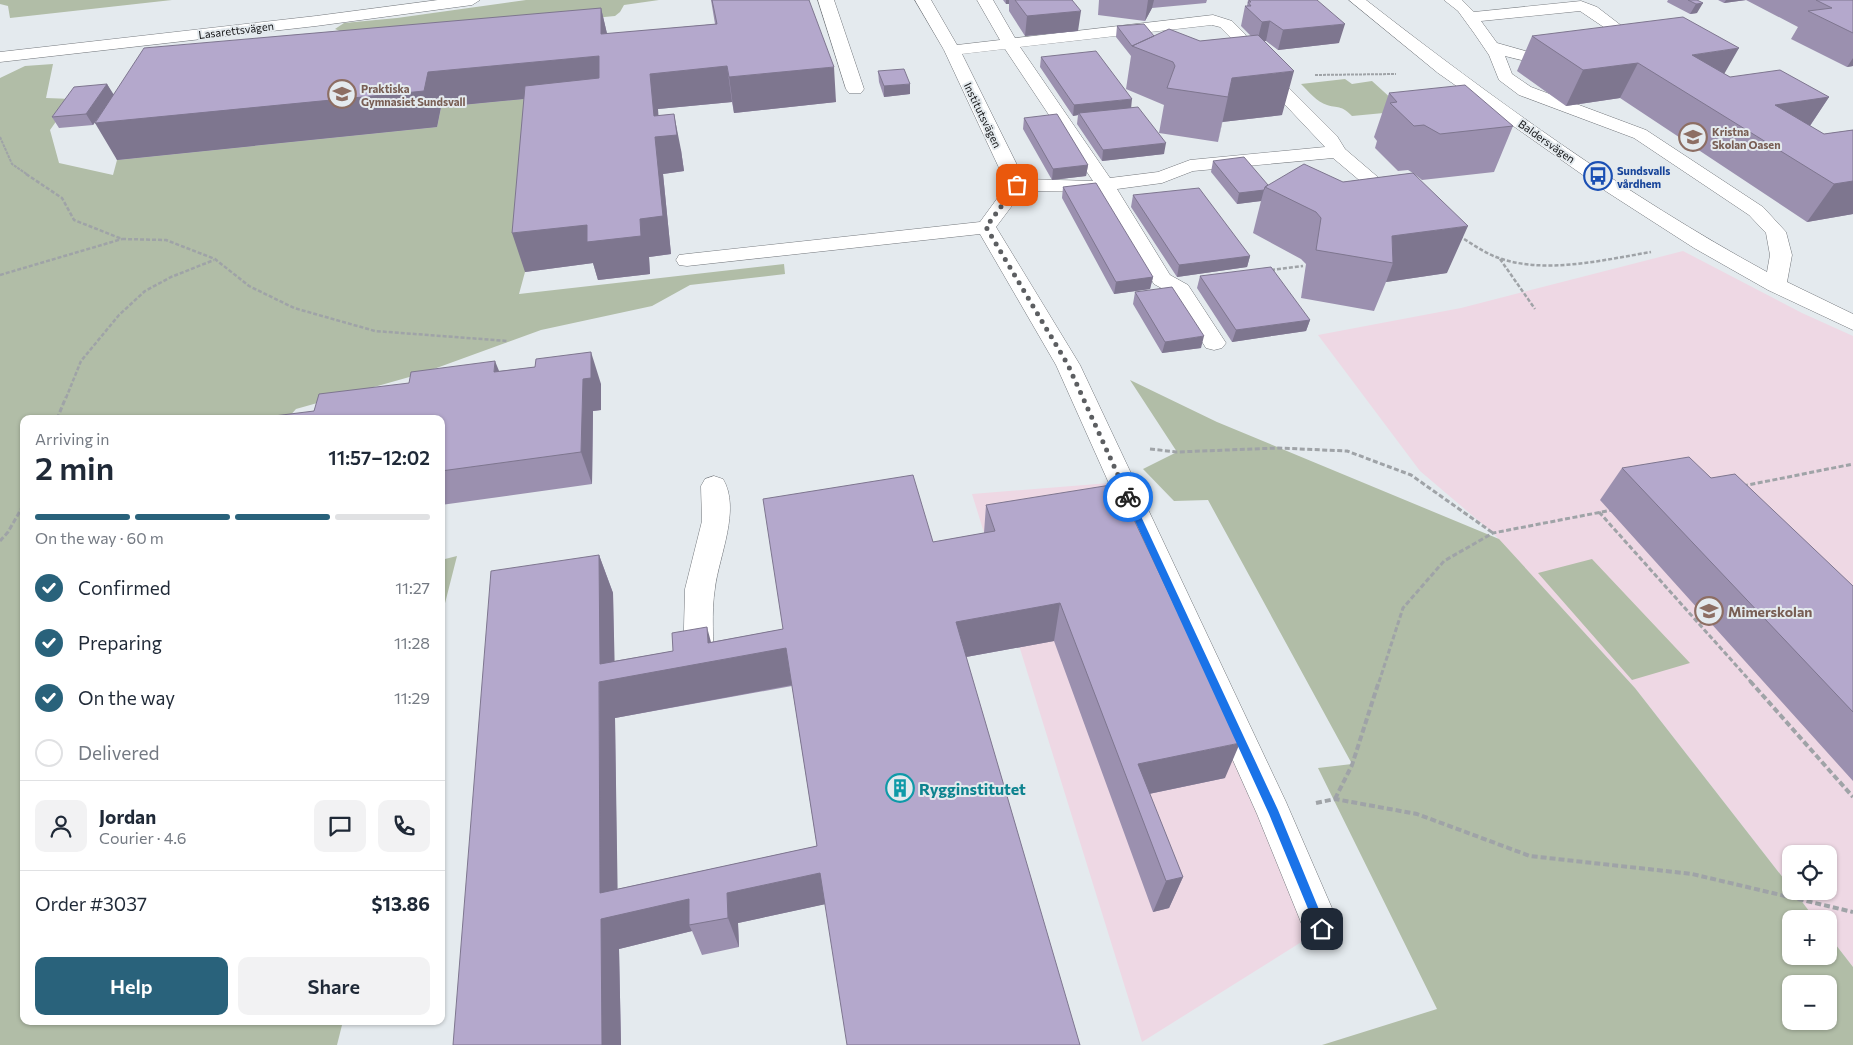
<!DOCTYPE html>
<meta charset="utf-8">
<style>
body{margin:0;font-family:Commissioner,sans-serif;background:#f2f2f3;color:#1f2937;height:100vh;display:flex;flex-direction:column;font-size:19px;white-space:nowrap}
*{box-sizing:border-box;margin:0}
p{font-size:16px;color:#747a83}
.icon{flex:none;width:28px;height:28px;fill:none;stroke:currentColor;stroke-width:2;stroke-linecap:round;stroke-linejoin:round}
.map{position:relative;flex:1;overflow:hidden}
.sheet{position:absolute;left:20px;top:415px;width:425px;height:610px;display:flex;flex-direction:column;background:#fff;border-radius:10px;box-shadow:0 1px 4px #0004}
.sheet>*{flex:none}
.fabs{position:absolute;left:1782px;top:845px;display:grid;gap:10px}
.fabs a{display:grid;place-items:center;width:55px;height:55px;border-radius:10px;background:#fff;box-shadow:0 1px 4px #0004;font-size:25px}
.pin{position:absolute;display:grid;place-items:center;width:42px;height:42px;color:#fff;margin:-21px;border-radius:10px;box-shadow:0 2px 8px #0006}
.courier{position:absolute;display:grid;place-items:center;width:50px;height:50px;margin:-25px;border:4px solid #1a73e8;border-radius:50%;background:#fff;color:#222;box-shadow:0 1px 6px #0007}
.head em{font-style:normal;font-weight:600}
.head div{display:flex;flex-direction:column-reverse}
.head{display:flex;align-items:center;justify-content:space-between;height:85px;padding:0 15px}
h1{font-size:32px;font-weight:600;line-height:38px}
.bar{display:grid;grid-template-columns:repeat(4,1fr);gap:8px 5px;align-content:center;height:60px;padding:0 15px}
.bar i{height:6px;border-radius:4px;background:#e0e1e3}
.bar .current{background:#29627b}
.bar p{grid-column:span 4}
.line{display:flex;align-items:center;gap:12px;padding:0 15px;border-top:1px solid #e0e1e3}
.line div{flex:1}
.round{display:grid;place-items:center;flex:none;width:52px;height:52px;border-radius:10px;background:#f2f2f3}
ol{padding:0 15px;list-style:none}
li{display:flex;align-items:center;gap:15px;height:55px}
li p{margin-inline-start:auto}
li .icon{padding:5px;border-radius:50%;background:#29627b;color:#fff;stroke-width:4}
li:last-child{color:#747a83}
li i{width:28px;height:28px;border:2px solid #e0e1e3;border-radius:50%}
.button{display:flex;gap:10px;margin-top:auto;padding:10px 15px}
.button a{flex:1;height:58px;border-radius:10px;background:#29627b;color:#fff;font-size:20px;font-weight:600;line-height:58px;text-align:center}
.button a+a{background:#f2f2f3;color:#1f2937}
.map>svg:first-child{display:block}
.education{fill:#eed8e4}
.green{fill:#b1bda7;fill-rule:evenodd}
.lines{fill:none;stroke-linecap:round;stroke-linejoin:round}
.minor-casing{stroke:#73777c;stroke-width:1}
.path-far3{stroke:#9fa3a7;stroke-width:2;stroke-dasharray:3 1;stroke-linecap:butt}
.path-far2{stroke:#9fa3a7;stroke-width:2.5;stroke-dasharray:4 2;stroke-linecap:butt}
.path-far1{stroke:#9fa3a7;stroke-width:3;stroke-dasharray:5 2.5;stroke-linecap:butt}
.path{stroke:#9fa3a7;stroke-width:4;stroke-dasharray:6 3;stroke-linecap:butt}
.minor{fill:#fff;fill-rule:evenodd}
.wall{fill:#9b90af;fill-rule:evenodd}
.shaded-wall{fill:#7e768f}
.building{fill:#b4a8cc;stroke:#7e768f;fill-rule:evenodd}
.route{fill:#1a73e8}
.done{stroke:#5c5e61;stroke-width:5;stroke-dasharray:0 9}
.labels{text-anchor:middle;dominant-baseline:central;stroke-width:4;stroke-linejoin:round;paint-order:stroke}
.far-street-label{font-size:11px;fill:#121315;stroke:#e4eaee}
.far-education-label{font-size:11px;font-weight:bold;fill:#785e54;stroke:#e4eaee;text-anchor:start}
.far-transit-label{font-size:11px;font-weight:bold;fill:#164399;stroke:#e4eaee;text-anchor:start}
.education-label{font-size:14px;font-weight:bold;fill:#785e54;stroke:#e4eaee;text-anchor:start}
.near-culture-label{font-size:16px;font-weight:bold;fill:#0d838f;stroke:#e4eaee;text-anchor:start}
</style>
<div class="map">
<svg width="1853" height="1045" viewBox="0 0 1853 1045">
<rect width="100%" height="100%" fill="#e4eaee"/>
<!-- education -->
<path class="education" d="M1683,251l119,62 51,23v631l-24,-31v-17h-14l-21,-28h35v-37h-38v34l-156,-200 -142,-155 -73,-62 -102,-136 143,-27z
M1122,482l200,447 -180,113 -170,-548z"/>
<!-- green -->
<path class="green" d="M0,0h172l-162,18 -2,-12 -8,-2z
M526,0h133l-35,5 -4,7 -5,4 -238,22 -14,2 -28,-11 9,-6 53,-5z
M53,64l-7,34 26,1 -22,31 9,33 54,12 4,-15 320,-33 4,-20 166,-16 -82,181 -6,22 265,-30 1,10 -95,11 -38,21 -111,24 -121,44 -124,35 -9,10h-263v602h319l-6,24h-337v-967l25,-12z
M1345,79l7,5 20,-3 33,30 -53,5c-11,-11 -11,-7 -25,-11 -10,-3 -19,-14 -26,-21z
M1130,380l87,42 282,117 136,149 156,200v3h3l21,28h-24v37h38v-20l24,31v78h-531l115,-36 -119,-241 34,-4 -144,-264 -34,1 -31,-32 34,-17zM1791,984h38v37h-38z
M457,556l-16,63v-59z
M1592,559l98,104 -58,17 -94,-107z"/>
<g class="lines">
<defs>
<path id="minor" d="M438,0h42l-8,5 -156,21 -316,36v-10l316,-36z
M818,0h16l30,89 -3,4h-12l-3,-4z
M915,0h16l26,45 43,-5 -23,-40h16l22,38 198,-23 19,6 13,13 10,20 82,82 8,13 62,53 -3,4h-14l-57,-48 -140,13 -31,12 -45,6 53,86 18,10 38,58 -4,5 -8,2 -8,-2 -34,-54 -18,-10 -3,-5 -52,-87 -76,-1 -27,36 84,138 206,437 55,127 -6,13 -13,6 -13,-6 -52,-128 -201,-449 -76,-131 -293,32 -8,-1 -3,-5 3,-5 8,-1 293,-32 27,-37 -63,-135zM1212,25l8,2 12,12 10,20 83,88 -135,13 -32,12 -48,6 -90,-131zM1005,49l88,132 -69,-2 -62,-125z
M1349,0h17c127,99 260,195 401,272l3,-17 -4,-22 -17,-18 -115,-77 -115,-43 -20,-15 -10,-25 -15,-22 -16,-22 -14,-11h18l12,12 107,-11 16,6 30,23c0,15 -4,24 -20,28l-8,-5 12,-11v-10l-31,-21 -99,10 16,22 32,9 39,4 2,3 -2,3c-20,5 -44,-1 -63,-6l7,18 19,13 115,43 117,77 23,25 6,23 -5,27 66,32v16l-85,-40 -74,-42 -87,-56 -169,-119z
M714,476l9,3c18,30 -4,77 -8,109 -4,25 -1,52 -2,77l-4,9 -11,4 -11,-4 -4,-9 2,-76 17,-68 -1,-35 4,-7z"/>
</defs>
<!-- minor casing -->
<use href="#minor" class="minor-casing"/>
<!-- path-far3 -->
<path class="path-far3" d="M1315,75l81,-1
M0,137l12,27 16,11"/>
<!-- path-far2 -->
<path class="path-far2" d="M26,174l36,24 12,22 48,19 44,1 49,19 34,27 45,22 81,23 133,10
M1459,236c12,7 24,16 37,21 47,18 107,3 155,-5
M1500,259l35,50
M1271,270l32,-4
M0,275l122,-36
M66,398l15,-37 38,-46 26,-24 26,-14 43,-17"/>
<!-- path-far1 -->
<path class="path-far1" d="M57,419l9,-22
M1150,449l27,3 101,-4 69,3 64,24 82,58
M1743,486l110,-22
M1599,512l152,170
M0,541l8,-9 16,-28
M1379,682l24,-74 41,-47 49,-28 119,-23"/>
<!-- path -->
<path class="path" d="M1750,681l103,116
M1335,799l17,-34 27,-84
M1316,803l19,-4 82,15 113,42 162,18 161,38"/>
<!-- minor -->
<use href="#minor" class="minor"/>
</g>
<!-- wall -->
<path class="wall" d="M711,0h98l27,102 -102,11 -2,-11 -74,7v6l23,35 3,21 -21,3 8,80 -22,3 1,17 -52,6 -5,-17 -68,9 -1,-173 -83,8 -4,20 -320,33 -16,-46 -8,11 -34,3 -7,-11 55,-33 6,11 488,-87 6,26 108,-10z
M1003,0h69l6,31 -53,5 -16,-25v-7h-3z
M1099,0h108l-1,3 -54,5 -7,13 -47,-6z
M1248,0h69l22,43 -61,7 -12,-9h-2l18,74 -60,7 -4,20 -59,-9 5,-28 -38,-16 5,-33 -15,-19 1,-11 37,10 46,5 51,-5 -10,-10 4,-20h2z
M1668,0h29v13l-7,1 -23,-12z
M1718,0h135v66l-6,1 -56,-28 7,-12 -52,-27 -22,3z
M1532,36l192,38 6,3 99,20 -19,29 14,8 29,-4v84l-46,8 -187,-124 -54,8 -49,-35z
M1041,57l90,51 33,46 -62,7 -25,-37 1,-9 -5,1 -33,-49z
M878,71l32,23 -26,3 -5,-15z
M1389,93l124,33 -19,46 -72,8 -9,-7 34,100 -61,9 -12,29 -73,-13 5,-34 -5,-5 -48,-26 8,-32 -24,3 -26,-32 2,-11 55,24 75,-3 70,-9 -5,-3 -10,1 -23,-23 2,-7 -3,-4z
M1024,118l64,47 -2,11 -34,4 -29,-51z
M1063,187l90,90 -3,12 -36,5 -52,-96z
M1133,195l117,61 -3,11 -70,10 -46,-70z
M1200,276l110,44 -4,11 -74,11 -35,-54z
M1135,292l66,56 -39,5 -29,-49z
M535,367l66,17v26l-8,1 -1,73 -151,21v-86l-127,-8 185,-40z
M1622,468l89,10 142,108v195l-253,-281z
M986,505l239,273 -76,16 34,83 -14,31 -16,4 -99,-271 -88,16 -141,247 -87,19 1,24 -37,8 -10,-24 -73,18 2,96h-168l146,-490 14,38 1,68 59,-10 38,-9 72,-13 150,-87 51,-9zM792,686l25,160 -200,43 -2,-171z"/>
<!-- shaded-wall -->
<path class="shaded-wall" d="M1006,0h3v4h-3z
M1148,0h6l-2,8 -7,13z
M1726,0h20l-22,3z
M1703,3l-6,10 -7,1 6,-10z
M601,8l8,34 -8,-8z
M1081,11l-3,20 -53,5 2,-20z
M1270,21l-4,20 -9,1 5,-20z
M1345,24l-6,19 -61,7 5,-20z
M1739,48l-20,35 -27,-28z
M599,56l8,35 -166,16 -4,20 -320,33 -22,-37 333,-51z
M1853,58v8l-6,1z
M1638,63l-18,35 -54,8 17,-36z
M727,66l5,36 -74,7 2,27 14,-22 7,36 3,21 -21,3 8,80 -22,3 1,17 -52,6 -5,-17 -68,9 -13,-39 128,-14 15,-82 -5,-63z
M834,67l2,35 -102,11 -5,-36z
M1294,71l-12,44 -60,7 -4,20 14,-64z
M107,84l7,11 -21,30 -7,-11z
M910,84v10l-26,3v-11z
M1829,97l-24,36 -30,-28z
M1132,99l-1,10 -52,4 -1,2 -5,1 1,-11z
M1166,143l-2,11 -62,7 1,-11z
M1088,165l-2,11 -34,4 1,-11z
M1853,181v33l-46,8 27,-38z
M1264,190l-3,11 -24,3 2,-11z
M1468,226l-21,47 -61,9 7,-19 -1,-27z
M1250,256l-3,11 -70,10 2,-12z
M1153,277l-3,12 -36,5 2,-12z
M1310,320l-4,11 -74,11 4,-12z
M1204,336l-3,12 -39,5 3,-11z
M591,352l10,32v26l-8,1 -1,73 -11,-32 2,-73z
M495,361l13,32 -14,-21z
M599,555l14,38 2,86 93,-36 -1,-16 9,34 70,-13 6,37 -177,33 3,197 71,-16v26l3,6 -73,18 2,96h-19l-2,-152z
M1060,603l-6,38 -99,18 1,-37z
M1240,743l-15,35 -91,19 4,-33z
M820,873l6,31 -88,19 1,24 -11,-29 -1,-25z
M1183,877l-14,31 -16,4 13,-31z"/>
<!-- building -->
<path class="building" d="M712,0h97l25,67 -105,10 -2,-11 -77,8 4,42 20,-2 3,21 -22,2 8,79 -23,3 1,17 -54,6v-17l-75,8 13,-147 74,-8v-22l-171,16 -4,19 -329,32 49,-75 457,-40v26l116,-10z
M1015,0h57l9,11 -54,5z
M1249,0h68l28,24 -62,6 -13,-9 -8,1 -17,-16h6l-3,-4h3z
M1688,0h9l6,3 -7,1z
M1816,0h37v33l-45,-22 24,-3z
M1683,17l56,31 -47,7 38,22 50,-7 49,27 -54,8 49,29 29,-4v51l-19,3 -196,-121 -55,7 -51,-34z
M1144,24l10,12 -22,10 -15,-20z
M1169,29l31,12 58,-6 36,36 -62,7 -4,19 -61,-9 8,-22 -2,-4 -41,-16z
M1096,51l36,48 -58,6 -33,-48z
M904,69l6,15 -26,2 -6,-15z
M107,84l-21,30 -34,3 22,-30z
M1465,85l48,41 -73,8 -16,-9 -10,1 -24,-23 7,-1 -8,-9z
M1138,107l28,36 -63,7 -24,-37z
M1057,114l31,51 -35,4 -29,-51z
M1244,157l24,28 -3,2 -1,3 -25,3 -26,-32z
M1304,164l39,18 70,-9 55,53 -76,10 1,27 -77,-13 5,-32 -5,-6 -51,-25z
M1096,183l57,94 -37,5 -53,-95z
M1199,188l51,68 -71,9 -46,-70z
M1271,267l39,53 -74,10 -36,-54z
M1172,287l32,49 -39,6 -30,-50z
M591,352v26l-8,1 -2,73 -140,19v-52h-176l1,-2 48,-6 5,-17 90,-11 2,-11 84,-11 -1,11 41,-5 1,-8z
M1689,457l22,21 24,-4 118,112v126l-231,-244z
M913,475l20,67 62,-11 -9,-26 131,-21 123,259 -102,21 45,113 -17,4 -106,-278 -104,19 124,423h-233l-27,-172 -93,20 1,25 -39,7v-26l-88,20 1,126h-149l38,-474 108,-16 1,109 73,-13 -1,-18 35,-6 1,16 75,-14 -20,-130zM786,648l31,198 -217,47 -1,-211z"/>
<!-- route -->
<path class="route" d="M1128,494l4,3 146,313 49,119 -1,4h-8l-49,-119 -145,-317z"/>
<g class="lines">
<!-- done -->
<path class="done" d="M1017,185l-31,42 82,138 60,132"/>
</g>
<!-- icons -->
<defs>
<symbol id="school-ring" viewBox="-11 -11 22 22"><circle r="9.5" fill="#e4eaee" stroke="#8d6e63" stroke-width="1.5"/><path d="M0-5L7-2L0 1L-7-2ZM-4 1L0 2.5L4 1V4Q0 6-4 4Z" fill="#8d6e63"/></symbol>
<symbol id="bus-ring" viewBox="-11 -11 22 22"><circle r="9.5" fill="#e4eaee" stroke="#1a4fb4" stroke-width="1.5"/><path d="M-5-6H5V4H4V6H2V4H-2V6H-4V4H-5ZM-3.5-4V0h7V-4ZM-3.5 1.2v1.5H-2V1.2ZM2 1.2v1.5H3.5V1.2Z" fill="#1a4fb4"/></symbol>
<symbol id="building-ring" viewBox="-11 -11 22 22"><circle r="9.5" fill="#e4eaee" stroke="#0f9aa8" stroke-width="1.5"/><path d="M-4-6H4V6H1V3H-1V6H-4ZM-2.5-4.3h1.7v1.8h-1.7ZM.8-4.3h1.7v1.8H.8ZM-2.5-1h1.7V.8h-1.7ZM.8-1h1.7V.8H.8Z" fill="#0f9aa8"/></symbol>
</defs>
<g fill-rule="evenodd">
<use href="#school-ring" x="326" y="78" width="32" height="32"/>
<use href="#school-ring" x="1677" y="121" width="32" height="32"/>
<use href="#bus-ring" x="1582" y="160" width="32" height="32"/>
<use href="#school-ring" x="1693" y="595" width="32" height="32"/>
<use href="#building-ring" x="884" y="772" width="32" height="32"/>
</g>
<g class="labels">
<!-- far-street labels -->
<g class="far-street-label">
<text transform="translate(236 30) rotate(-7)">Lasarettsvägen</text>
<text transform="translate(983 115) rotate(64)">Institutsvägen</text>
<text transform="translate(1547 141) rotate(35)">Baldersvägen</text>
</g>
<!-- far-education labels -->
<g class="far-education-label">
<text x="361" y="88">Praktiska<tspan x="361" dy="13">Gymnasiet Sundsvall</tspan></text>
<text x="1712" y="131">Kristna<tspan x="1712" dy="13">Skolan Oasen</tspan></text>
</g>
<!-- far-transit labels -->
<g class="far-transit-label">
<text x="1617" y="170">Sundsvalls<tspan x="1617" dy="13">vårdhem</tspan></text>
</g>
<!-- education labels -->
<g class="education-label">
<text x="1728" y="611">Mimerskolan</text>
</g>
<!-- near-culture labels -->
<g class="near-culture-label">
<text x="919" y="788">Rygginstitutet</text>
</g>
</g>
</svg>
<div class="fabs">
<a><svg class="icon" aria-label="locate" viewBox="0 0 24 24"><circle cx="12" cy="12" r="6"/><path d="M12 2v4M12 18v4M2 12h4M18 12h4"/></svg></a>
<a>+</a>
<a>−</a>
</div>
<div class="pin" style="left:1017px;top:185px;background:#ea580c"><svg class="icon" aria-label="bag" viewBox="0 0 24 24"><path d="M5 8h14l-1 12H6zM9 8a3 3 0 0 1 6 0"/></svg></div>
<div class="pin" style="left:1322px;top:929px;background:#1f2937"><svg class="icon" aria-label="home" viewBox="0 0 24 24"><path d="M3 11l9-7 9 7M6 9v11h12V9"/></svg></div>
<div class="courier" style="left:1128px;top:497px"><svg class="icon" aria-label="bike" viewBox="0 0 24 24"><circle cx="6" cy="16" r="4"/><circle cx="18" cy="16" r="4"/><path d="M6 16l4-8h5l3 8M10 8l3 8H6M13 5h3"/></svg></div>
<section class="sheet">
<div class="head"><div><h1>2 min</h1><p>Arriving in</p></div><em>11:57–12:02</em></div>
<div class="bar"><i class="current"></i><i class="current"></i><i class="current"></i><i></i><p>On the way · 60 m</p></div>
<ol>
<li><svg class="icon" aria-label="check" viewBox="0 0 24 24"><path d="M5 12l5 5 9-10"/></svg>Confirmed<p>11:27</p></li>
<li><svg class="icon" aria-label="check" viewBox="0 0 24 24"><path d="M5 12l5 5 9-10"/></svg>Preparing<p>11:28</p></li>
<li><svg class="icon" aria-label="check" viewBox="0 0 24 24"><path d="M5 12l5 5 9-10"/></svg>On the way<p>11:29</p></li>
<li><i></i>Delivered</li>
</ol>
<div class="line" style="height:90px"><a class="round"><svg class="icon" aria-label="person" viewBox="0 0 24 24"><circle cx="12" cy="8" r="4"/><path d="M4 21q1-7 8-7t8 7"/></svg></a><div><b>Jordan</b><p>Courier · 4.6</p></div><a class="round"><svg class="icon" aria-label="chat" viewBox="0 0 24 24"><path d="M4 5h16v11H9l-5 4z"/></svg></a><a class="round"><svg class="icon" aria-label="phone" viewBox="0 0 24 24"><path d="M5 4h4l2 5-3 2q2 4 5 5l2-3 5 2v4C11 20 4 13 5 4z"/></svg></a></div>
<div class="line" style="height:65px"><div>Order #3037</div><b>$13.86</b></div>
<div class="button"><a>Help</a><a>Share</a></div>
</section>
</div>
